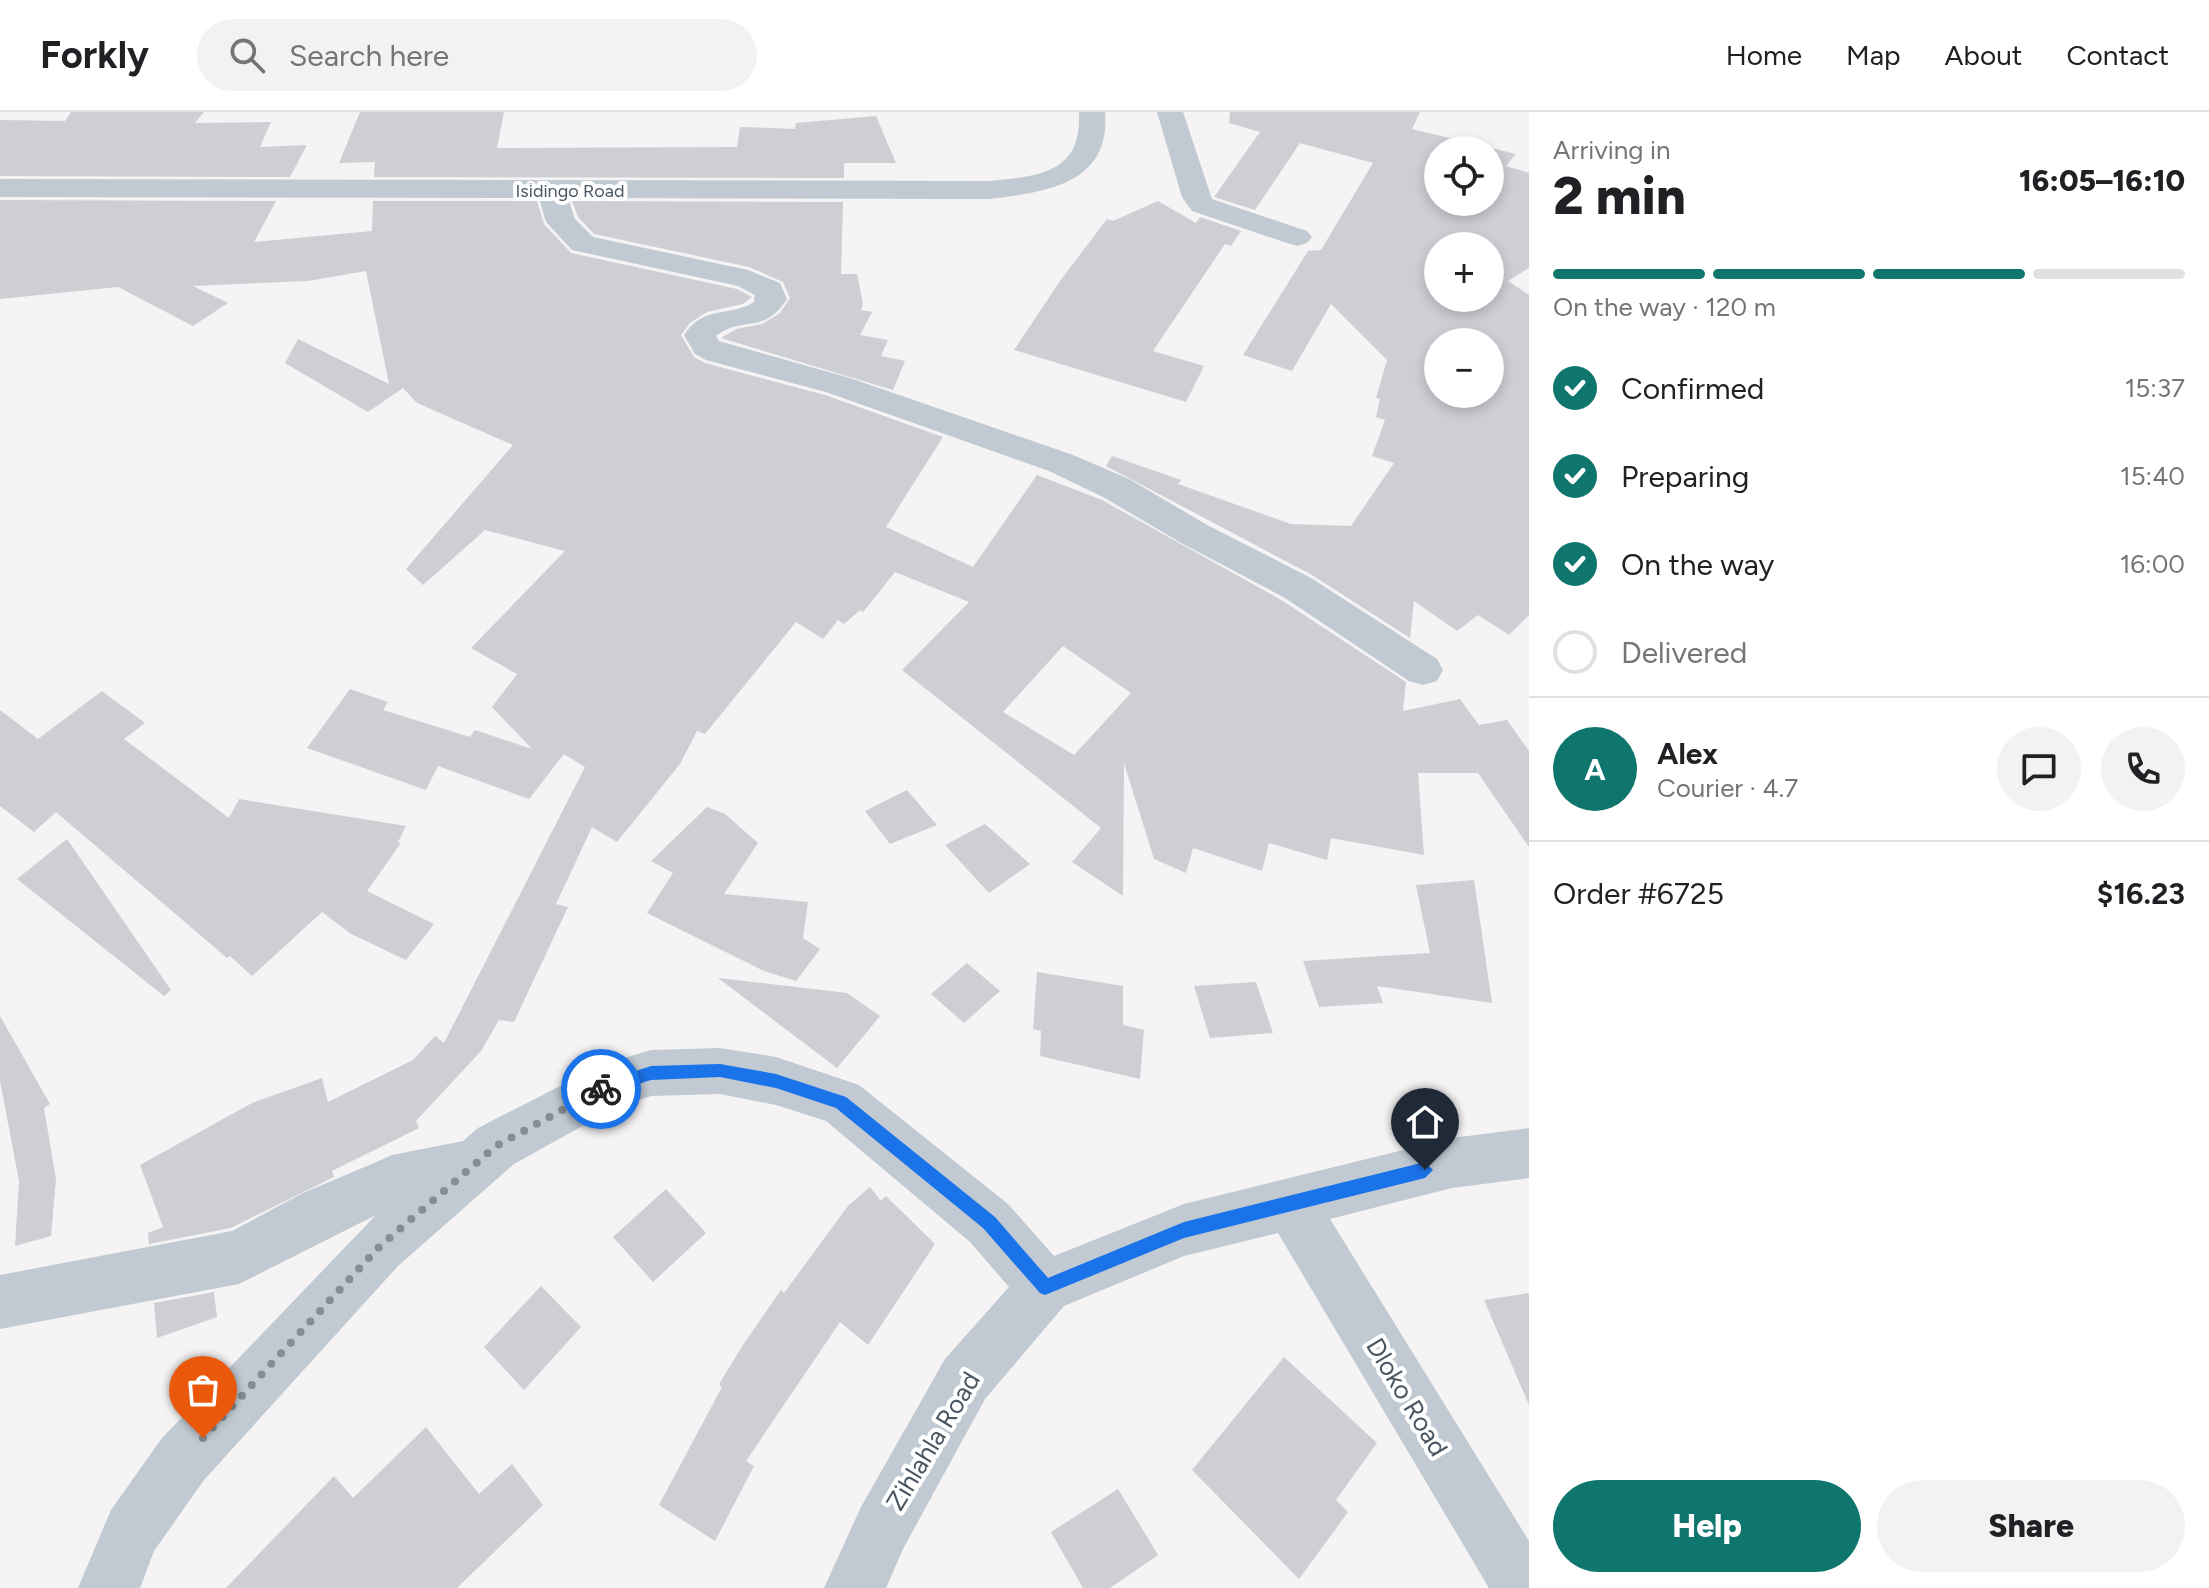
<!DOCTYPE html>
<meta charset="utf-8">
<style>
body{margin:0;font-family:Figtree,sans-serif;background:#f2f2f2;color:#202124;height:100vh;display:flex;flex-direction:column;font-size:30px;white-space:nowrap}
*{box-sizing:border-box;margin:0}
p{font-size:26px;color:#757577}
.icon{flex:none;width:44px;height:44px;fill:none;stroke:currentColor;stroke-width:2;stroke-linecap:round;stroke-linejoin:round}
.map{position:relative;flex:1;overflow:hidden}
.details{display:flex;flex-direction:column;background:#fff;width:680px}
.details>*{flex:none}
.fabs{position:absolute;left:1424px;top:24px;display:grid;gap:16px}
.fabs a{display:grid;place-items:center;width:80px;height:80px;border-radius:50%;background:#fff;box-shadow:0 4px 12px #0003;font-size:40px}
.pin{position:absolute;display:grid;place-items:center;width:68px;height:68px;color:#fff;margin:-82px -34px;border-radius:50% 50% 50% 0;rotate:-45deg;box-shadow:0 0 8px #0007}
.pin .icon{rotate:45deg}
.courier{position:absolute;display:grid;place-items:center;width:80px;height:80px;margin:-40px;border:6px solid #1a73e8;border-radius:50%;background:#fff;color:#222;box-shadow:0 2px 10px #0007}
.headline em{font-style:normal;font-weight:800}
.headline div{display:flex;flex-direction:column-reverse}
.headline{display:flex;align-items:center;justify-content:space-between;height:136px;padding:0 24px}
h1{font-size:52px;font-weight:800;line-height:60px}
.bar{display:grid;grid-template-columns:repeat(4,1fr);gap:12px 8px;align-content:center;height:96px;padding:0 24px}
.bar i{height:10px;border-radius:6px;background:#e0e0e0}
.bar .selected{background:#0f766e}
.bar p{grid-column:span 4}
.line{display:flex;align-items:center;gap:20px;padding:0 24px;border-top:2px solid #e0e0e0}
.line div{flex:1}
.round{display:grid;place-items:center;flex:none;width:84px;height:84px;border-radius:42px;background:#f2f2f2}
ol{padding:0 24px;list-style:none}
li{display:flex;align-items:center;gap:24px;height:88px}
li p{margin-inline-start:auto}
li .icon{padding:8px;border-radius:50%;background:#0f766e;color:#fff;stroke-width:4}
li:last-child{color:#757577}
li i{width:44px;height:44px;border:4px solid #e0e0e0;border-radius:50%}
.cta{display:flex;gap:16px;margin-top:auto;padding:16px 24px}
.cta a{flex:1;height:92px;border-radius:48px;background:#0f766e;color:#fff;font-size:32px;font-weight:800;line-height:92px;text-align:center}
.cta a+a{background:#f2f2f2;color:#202124}
header{display:flex;align-items:center;gap:48px;box-sizing:border-box;height:112px;padding:0 40px;background:#fff;border-bottom:2px solid #e0e0e0}
header strong{font-size:38px}
nav{display:flex;gap:44px;margin-inline-start:auto;font-size:28px}
.search{width:560px;height:72px;background:#f2f2f2;display:flex;align-items:center;gap:20px;box-sizing:border-box;padding:0 28px;border-radius:44px;color:#757577;font-size:30px}
main{display:flex;flex:1;min-height:0}
.map>svg:first-child{display:block}
.building{fill:#cdcfd5;fill-rule:evenodd}
.lines{fill:none;stroke-linecap:round;stroke-linejoin:round}
.minor{fill:#c1cad2;fill-rule:evenodd}
.route{fill:#1a73e8}
.done{stroke:#868d94;stroke-width:8;stroke-dasharray:0 14.4}
.labels{text-anchor:middle;dominant-baseline:central;stroke-width:8;stroke-linejoin:round;paint-order:stroke}
.far-street-label{font-size:18px;fill:#4a5661;stroke:#fff}
.near-street-label{font-size:26px;fill:#4a5661;stroke:#fff}
</style>
<header>
<strong>Forkly</strong>
<div class="search"><svg class="icon" aria-label="search" viewBox="0 0 24 24"><circle cx="10" cy="10" r="6"/><path d="M15 15l6 6"/></svg>Search here</div>
<nav><a>Home</a><a>Map</a><a>About</a><a>Contact</a></nav>
</header>
<main>
<div class="map">
<svg width="1529" height="1476" viewBox="0 0 1529 1476">
<rect width="100%" height="100%" fill="#f5f3f3"/>
<!-- building -->
<path class="building" d="M71,0h133l-9,11 76,-1 -11,25 47,-2 -17,32 -290,-1v-56l65,1z
M360,0h144l-7,36 240,-1 3,-20 55,2 1,-6 80,-7 20,47h-52v15l-470,-1 1,-15 -36,1z
M1230,0h190l-8,17 104,25 -10,12 23,7v95l-21,13 21,14v320l-20,20 -31,-20 -21,16 -43,-30 -4,37 -98,-63 -206,-109 6,-10 69,24 -3,4 113,40 60,2 43,-63 -22,-7 13,-36 -9,-3 4,-18 -4,-1 11,-38 -56,-56 -39,67 -49,-16 65,-104 13,-1 52,-87 -73,-20 -45,67 -41,-13 46,-65 -31,-9zM1438,38h52v52h-52zM1438,134h52v52h-52zM1438,230h52v52h-52z
M0,88l276,1 -22,41 118,-11 1,-30h164l7,23 27,29 166,36 15,8 -9,7 -36,8 -17,11 -9,12 13,22 11,6 120,32 118,42 -57,90 87,40 64,-92 65,25 181,101 123,81 -3,29 57,-12 19,26 28,-5 22,31v96l-51,-74h-60l6,82 -93,-17 -4,22 -58,-17 -7,28 -69,-23 -7,25 -32,-14 -30,-96 -1,133 -51,-34 29,-34 -199,-158 67,-68 -74,-30 -32,40 -3,-2 -16,14 -6,-4 -15,19 -27,-17 -91,112 -8,-3 -17,33 -63,78 -25,-15 -36,77 12,3 -54,115 -15,-2 -18,31 -65,70 3,7 -87,43 2,6 -103,51 -82,16 -1,-11 15,-6 -23,-62 112,-62 70,-25 6,24 85,-42 22,-24 9,7 141,-276 -21,-13 -35,45 -91,-33 -12,24 -119,-42 43,-59 38,13 -5,8 87,27 5,-7 57,19 -40,-42 25,-33 -46,-26 94,-97 -80,-21 -62,55 -17,-16 107,-124 -96,-42 -14,-15 -35,24 -83,-49 13,-24 91,45 -23,-113 -58,10 -115,5 35,17 -35,23 -75,-39 -118,12zM1063,534l68,47 -57,62 -71,-43z
M572,89l271,1 -2,72h16l6,30 -2,6 11,2 -12,23 28,5 -7,16 24,5 -12,29 -172,-52 15,-9 26,-5 18,-11 10,-15 -7,-16 -34,-15 -155,-33 -16,-17z
M1158,89l38,22 4,-6 41,14 -10,15 -6,-2 -72,107 51,15 -18,36 -172,-52 46,-69 47,-62 6,2z
M102,579l43,32 -21,16 105,79 10,-19 167,27 -8,16 3,1 -34,48 67,33 -28,36 -55,-26 -29,-22 -70,64 -22,-20 -3,2 -171,-146 -22,20 -34,-26v-96l38,29z
M907,678l30,35 -47,19 -25,-33z
M707,695l18,7 33,29 -34,51 84,8 -5,36 17,11 -24,32 -32,-10 -117,-58 26,-40 -22,-12z
M985,712l45,40 -41,29 -44,-48z
M67,727l104,151 -7,6 -147,-117z
M1474,768l18,123 -115,-17 6,17 -64,4 -16,-46 127,-8 -14,-68z
M967,851l33,28 -36,32 -33,-29z
M1037,860l86,14v39l21,5 -4,49 -100,-23 1,-25 -8,-2z
M718,866l129,15 33,23 -43,52z
M1256,870l17,51 -63,5 -16,-52z
M0,904l50,88 -6,4 12,71 -5,57 -36,10 4,-65 -19,-100z
M870,1075l11,14 5,-5 49,48 -67,101 -28,-23 -94,139 8,5 -39,75 -56,-36 63,-118 -3,-3 24,-39 38,-55 3,3 64,-87z
M666,1077l40,44 -53,49 -40,-45z
M541,1174l40,41 -57,63 -40,-43z
M214,1180l3,25 -60,21 -3,-35z
M1529,1181v112l-45,-105z
M1284,1245l93,86 -41,57 12,12 -49,67 -107,-109z
M426,1315l53,67 33,-30 31,41 -86,83h-231l108,-112 19,22z
M1118,1377l40,66 -48,33h-27l-32,-56z"/>
<g class="lines">
<!-- minor -->
<path class="minor" d="M1079,0h26c6,72 -58,80 -115,87l-422,-1 7,21 18,18 155,33 32,13 7,16c-24,37 -44,16 -71,37l3,5 131,37 223,77 56,24 80,47 102,52 126,81 6,11 -6,11 -14,4 -14,-4 -124,-83 -102,-54 -80,-47 -54,-26 -223,-79 -120,-32 -11,-6 -11,-19c21,-31 44,-17 70,-33l1,-7 -17,-9 -166,-36 -26,-28 -7,-24 -539,-1v-18l990,2c50,-5 92,-8 89,-69z
M1157,0h26l29,87 95,32 5,6 -5,6 -10,3 -10,-3 -95,-32 -10,-14z
M720,936l56,9 83,28 149,119 46,52 130,-52 268,-66 77,-10v50l-77,10 -122,31 199,322v47h-40l-211,-355 -94,23 -120,50 -79,93 -82,150 -17,39h-62l37,-81 84,-148 64,-72 -39,-45 -144,-121 -50,-16 -56,-11 -69,2 -38,13 -99,55 -116,102 -194,214 -50,71 -14,37h-62l33,-78 51,-72 214,-223 -137,69 -239,45v-54l232,-44 71,-38 71,-30 18,-8 71,-14 15,-13 123,-63 50,-15z"/>
</g>
<!-- route -->
<path class="route" d="M720,952l56,10 70,23 149,120 53,61 136,-56 241,-60 8,8 -8,8 -241,60 -139,57 -5,-2 -57,-65 -147,-120 -60,-20 -56,-11 -69,3 -50,16 -7,-7 2,-5 55,-18z"/>
<g class="lines">
<!-- done -->
<path class="done" d="M203,1326l176,-191 117,-101 105,-57"/>
</g>
<g class="labels">
<!-- far-street labels -->
<g class="far-street-label">
<text x="570" y="79">Isidingo Road</text>
</g>
<!-- near-street labels -->
<g class="near-street-label">
<text transform="translate(1407 1285) rotate(59)">Dloko Road</text>
<text transform="translate(933 1329) rotate(-59)">Zihlahla Road</text>
</g>
</g>
</svg>
<div class="fabs">
<a><svg class="icon" aria-label="locate" viewBox="0 0 24 24"><circle cx="12" cy="12" r="6"/><path d="M12 2v4M12 18v4M2 12h4M18 12h4"/></svg></a>
<a>+</a>
<a>−</a>
</div>
<div class="pin" style="left:203px;top:1326px;background:#ea580c"><svg class="icon" aria-label="bag" viewBox="0 0 24 24"><path d="M5 8h14l-1 12H6zM9 8a3 3 0 0 1 6 0"/></svg></div>
<div class="pin" style="left:1425px;top:1058px;background:#1f2937"><svg class="icon" aria-label="home" viewBox="0 0 24 24"><path d="M3 11l9-7 9 7M6 9v11h12V9"/></svg></div>
<div class="courier" style="left:601px;top:977px"><svg class="icon" aria-label="bike" viewBox="0 0 24 24"><circle cx="6" cy="16" r="4"/><circle cx="18" cy="16" r="4"/><path d="M6 16l4-8h5l3 8M10 8l3 8H6M13 5h3"/></svg></div>
</div>
<section class="details">
<div class="headline"><div><h1>2 min</h1><p>Arriving in</p></div><em>16:05–16:10</em></div>
<div class="bar"><i class="selected"></i><i class="selected"></i><i class="selected"></i><i></i><p>On the way · 120 m</p></div>
<ol>
<li><svg class="icon" aria-label="check" viewBox="0 0 24 24"><path d="M5 12l5 5 9-10"/></svg>Confirmed<p>15:37</p></li>
<li><svg class="icon" aria-label="check" viewBox="0 0 24 24"><path d="M5 12l5 5 9-10"/></svg>Preparing<p>15:40</p></li>
<li><svg class="icon" aria-label="check" viewBox="0 0 24 24"><path d="M5 12l5 5 9-10"/></svg>On the way<p>16:00</p></li>
<li><i></i>Delivered</li>
</ol>
<div class="line" style="height:144px"><b class="round" style="background:#0f766e;color:#fff">A</b><div><b>Alex</b><p>Courier · 4.7</p></div><a class="round"><svg class="icon" aria-label="chat" viewBox="0 0 24 24"><path d="M4 5h16v11H9l-5 4z"/></svg></a><a class="round"><svg class="icon" aria-label="phone" viewBox="0 0 24 24"><path d="M5 4h4l2 5-3 2q2 4 5 5l2-3 5 2v4C11 20 4 13 5 4z"/></svg></a></div>
<div class="line" style="height:104px"><div>Order #6725</div><b>$16.23</b></div>
<div class="cta"><a>Help</a><a>Share</a></div>
</section>
</main>
